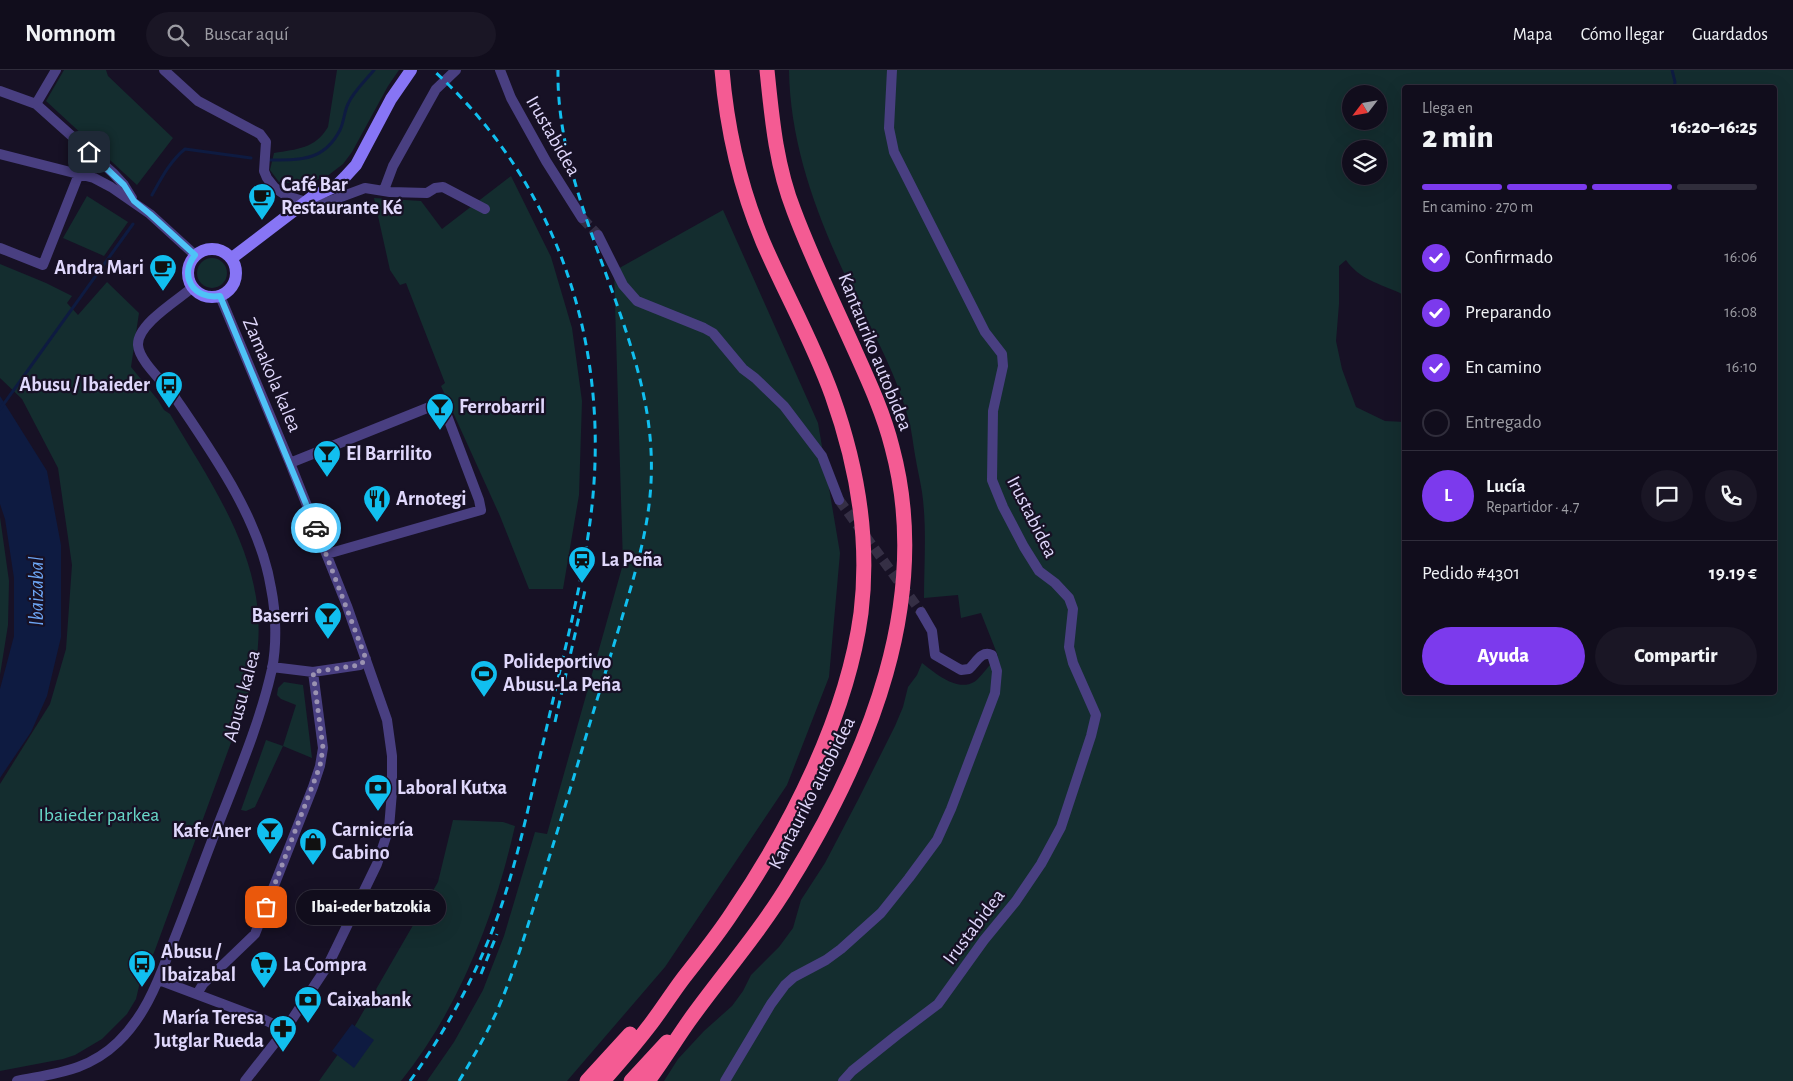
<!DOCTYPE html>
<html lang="es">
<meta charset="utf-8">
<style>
body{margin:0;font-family:"Alegreya Sans",sans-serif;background:#1a1625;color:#f1f3f6;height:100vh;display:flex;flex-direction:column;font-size:19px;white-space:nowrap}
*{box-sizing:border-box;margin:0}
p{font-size:16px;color:#9c9ca3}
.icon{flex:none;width:28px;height:28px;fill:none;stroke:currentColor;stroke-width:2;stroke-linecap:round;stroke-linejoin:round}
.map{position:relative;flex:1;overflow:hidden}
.details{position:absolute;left:1402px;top:15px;width:375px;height:610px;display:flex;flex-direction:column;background:#110d1c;border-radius:5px;box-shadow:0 5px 20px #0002,0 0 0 1px #302d3b}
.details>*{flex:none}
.needle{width:32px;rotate:239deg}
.tools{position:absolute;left:1342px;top:15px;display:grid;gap:10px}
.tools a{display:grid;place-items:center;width:45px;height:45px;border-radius:50%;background:#110d1c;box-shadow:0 5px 20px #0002,0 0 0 1px #302d3b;font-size:25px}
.pin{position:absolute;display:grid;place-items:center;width:42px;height:42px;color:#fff;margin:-21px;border-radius:10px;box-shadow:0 2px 8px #0006}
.courier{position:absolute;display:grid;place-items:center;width:50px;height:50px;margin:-25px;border:4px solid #4fc3f7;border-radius:50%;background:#fff;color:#222;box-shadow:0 1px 6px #0007}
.bubble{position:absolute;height:35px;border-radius:18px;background:#110d1c;box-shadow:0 5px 20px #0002,0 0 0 1px #302d3b;font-size:16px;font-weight:800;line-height:35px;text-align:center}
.headline em{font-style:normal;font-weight:800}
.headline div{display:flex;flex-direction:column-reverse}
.headline{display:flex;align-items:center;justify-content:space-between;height:85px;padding:0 20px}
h1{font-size:32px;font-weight:800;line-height:38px}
.bar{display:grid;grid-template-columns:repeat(4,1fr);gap:8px 5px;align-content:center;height:60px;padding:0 20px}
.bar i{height:6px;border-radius:4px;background:#302d3b}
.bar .on{background:#7c3aed}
.bar p{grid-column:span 4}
.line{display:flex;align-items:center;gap:12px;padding:0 20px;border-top:1px solid #302d3b}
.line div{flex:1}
.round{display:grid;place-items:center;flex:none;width:52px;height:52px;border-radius:26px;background:#1a1625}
ol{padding:0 20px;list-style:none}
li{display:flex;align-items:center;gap:15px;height:55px}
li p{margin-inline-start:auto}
li .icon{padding:5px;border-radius:50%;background:#7c3aed;color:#fff;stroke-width:4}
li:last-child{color:#9c9ca3}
li i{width:28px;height:28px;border:2px solid #302d3b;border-radius:50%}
.button{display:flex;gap:10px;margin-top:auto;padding:10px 20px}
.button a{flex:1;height:58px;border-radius:30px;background:#7c3aed;color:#fff;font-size:20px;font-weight:800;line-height:58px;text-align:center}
.button a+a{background:#1a1625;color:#f1f3f6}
header{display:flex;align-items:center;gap:30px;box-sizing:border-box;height:70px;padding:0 25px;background:#110d1c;border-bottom:1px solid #302d3b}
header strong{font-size:24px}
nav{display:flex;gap:28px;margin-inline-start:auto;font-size:18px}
.search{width:350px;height:45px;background:#1a1625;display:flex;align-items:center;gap:12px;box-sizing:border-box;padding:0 18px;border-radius:28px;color:#9c9ca3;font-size:19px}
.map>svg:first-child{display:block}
.green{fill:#142d2f;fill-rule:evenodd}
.water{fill:#0e1b41}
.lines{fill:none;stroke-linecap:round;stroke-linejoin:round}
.stream{stroke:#0e1b41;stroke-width:3}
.street-tunnel{stroke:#352f45;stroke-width:10;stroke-dasharray:10 5;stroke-linecap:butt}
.street{stroke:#493f81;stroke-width:10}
.secondary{stroke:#8775f5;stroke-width:12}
.highway{stroke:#f45b93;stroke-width:15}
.rail{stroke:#11bfef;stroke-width:3;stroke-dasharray:8 6;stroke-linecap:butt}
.done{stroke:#9a92b1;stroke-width:5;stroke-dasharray:0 9}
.route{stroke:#4fc3f7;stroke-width:6}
.labels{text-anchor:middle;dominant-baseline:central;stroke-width:4.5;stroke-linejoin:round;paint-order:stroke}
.street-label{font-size:20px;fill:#e0d8fc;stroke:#171125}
.poi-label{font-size:20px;font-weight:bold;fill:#e0d8fc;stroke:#171125;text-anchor:start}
.park-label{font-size:20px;fill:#68d8c9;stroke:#171125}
.water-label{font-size:21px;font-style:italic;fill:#6da6f5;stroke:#171125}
</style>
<header>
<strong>Nomnom</strong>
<div class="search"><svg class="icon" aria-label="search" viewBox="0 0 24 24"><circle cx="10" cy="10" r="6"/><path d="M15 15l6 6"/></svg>Buscar aquí</div>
<nav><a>Mapa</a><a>Cómo llegar</a><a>Guardados</a></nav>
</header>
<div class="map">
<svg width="1793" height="1011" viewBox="0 0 1793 1011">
<rect width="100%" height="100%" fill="#171125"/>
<!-- green -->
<path class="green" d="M64,0h42l2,6 65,62 -36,47 -91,-84z
M337,0h62l-11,16 -36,66 -9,12 -17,13 -24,7 -23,-2 -9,-12 4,-17c23,-4 41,-4 54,-26z
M789,0h1004v1011h-1129l14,-22 26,-28 28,-25 11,-15 8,-16 28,-28 14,-19 8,-28 24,-37 34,-65 36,-72 8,-19 5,-20 9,-12 5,-12c13,10 35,29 52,19 5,-2 18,-21 24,-26l-17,-43 -20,5 -3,-23 -34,3c0,-35 3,-71 -2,-106 -2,-12 -5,-25 -7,-37 -2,-11 -3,-23 -6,-34 -13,-51 -43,-101 -65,-148 -30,-65 -54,-132 -55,-203zM1405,18h370v604h-370v-270l-20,-1 -29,-14 -14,-38 -6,-28 3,-37v-38l7,-6c13,19 34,24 54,33l5,4zM1351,24h28v27h-28zM1351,79h28v27h-28z
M511,106l40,81 21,71 10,73 -3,94 -16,94h-34l-29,-73 -59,-130 4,-3 -39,-100 -6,2 -10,-15 -16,-72 47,3 21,28z
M87,126l41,26 -24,34 -41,-18z
M723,140l95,213 22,130 -11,124 -42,108 -122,182 -98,114h-140l27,-39 29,-52 21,-54 31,-104 12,2 76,-270 -9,-293z
M197 203a15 15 0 1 1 30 0a15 15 0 1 1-30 0Z
M0,194l46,19 26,13 -5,7 11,12 29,-33 32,31 -8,54 27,33 6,10 6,4c42,71 95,144 88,231 -1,20 -6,38 -12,56 -4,11 -11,17 -10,28l-81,221 -11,27 -4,5 -4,17 -9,15 -25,25 -27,16 -12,4 -63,12v-287l50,-80 16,-55 6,-84 -14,-97 -36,-69 -22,-21z
M0,447l9,64 -1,44 -8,50z
M284,612l19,3 9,73 -29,-12 -28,61 -9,4 -5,-1 25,-70 17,6 13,-41 -15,-6 -4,-4 1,-7z
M453,750l50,2 12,4c-20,89 -56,183 -114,255h-82l22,-31 97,-168z"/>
<!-- water -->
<path class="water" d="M0,326l47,75 14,74v92l-14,59 -16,36 -31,46v-89l14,-53v-58l-9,-59 -5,-15z
M352,954l22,16 -20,28 -22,-17z"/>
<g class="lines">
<!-- stream -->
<path class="stream" d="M1672,0l3,12 -1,6
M270,90c31,0 54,1 70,-30 4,-8 4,-18 8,-26 5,-12 18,-24 26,-34
M152,125c9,-16 18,-34 33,-46l66,9
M0,339l133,-185"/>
<!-- street-tunnel -->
<path class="street-tunnel" d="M582,148l16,17
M839,430l82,112"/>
<!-- street -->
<path class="street" d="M164,0l34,31 62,33 6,8 -2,29 3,7 8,10 12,8 19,6 16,2 43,-16 25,4 37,1 8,-5 8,-1 42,22
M500,0l11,28 35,63 36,57
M0,21l36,13 77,69 11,12 8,13
M36,34l20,-34
M0,84l94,24 17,9 39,27 45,41
M384,120l9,-24 43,-77 20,-19
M598,165l25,50 14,16 67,27 9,5 30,36 12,9 29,28 38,50 17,44
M0,178l43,17 36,-91
M220,226l70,167 57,143 40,114 5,36v36l-3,36 -12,36 -49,101 -43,65 -40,51
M290,393l147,-59 6,1 36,95 2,10 -154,44
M272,597l41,5 47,-7 6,-6
M159,910l106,40 20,10
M197,924l6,-10 52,-50 58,-147 7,-21 3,-18 -10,-76
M17,1011c39,-8 71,-10 101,-39 25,-24 38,-55 50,-87 16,-39 30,-78 45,-117 21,-55 46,-111 59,-169 5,-25 4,-56 -1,-81 -11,-68 -57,-133 -95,-189 -9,-14 -37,-37 -38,-54 -1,-21 40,-45 55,-58
M725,1011l46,-77 14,-19 9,-8 32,-17 15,-11 40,-36 28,-35 28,-38 14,-31 44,-116 2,-22 -5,-16c-11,-5 -16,8 -23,14l-8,1 -26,-15 -3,-24 -11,-19
M843,1011l9,-10 45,-36 41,-31 46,-64 32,-39 25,-37 20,-37 30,-91 5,-21 -23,-52 -4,-16 4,-38 -4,-11 -14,-15 -16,-12 -15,-24 -21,-40 -11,-27 1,-69 10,-45 -1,-12 -17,-22 -91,-180 -5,-24 3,-58"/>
<!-- secondary -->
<path class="secondary" d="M188 203a24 24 0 1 1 48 0a24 24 0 1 1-48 0Z
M232,188l80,-61 24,-11 9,-9 11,-12 35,-66 20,-29"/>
<!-- highway -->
<path class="highway" d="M587,1011l43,-47
M603,1011c15,-17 30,-34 43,-51 13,-16 24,-34 36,-50 17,-22 35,-44 50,-67 58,-85 115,-196 129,-300 9,-74 -4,-148 -29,-218 -19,-53 -47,-102 -69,-153 -23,-55 -36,-112 -41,-172
M631,1011l36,-39
M648,1011c14,-19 27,-40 41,-60 33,-46 71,-89 101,-139 79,-128 143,-283 102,-435 -8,-32 -22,-63 -36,-94 -21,-47 -44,-94 -62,-142 -18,-46 -22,-92 -27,-141"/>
<!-- rail -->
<path class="rail" d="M555,652l31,-136
M481,904l16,-40
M410,1011c38,-53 70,-113 91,-174 20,-59 32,-121 46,-181 15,-67 34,-135 43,-204 23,-169 -29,-336 -157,-452
M459,1011c14,-23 27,-46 38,-70 15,-34 26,-70 37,-105 17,-54 34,-109 50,-163 13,-44 27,-88 40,-132 21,-71 35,-123 23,-198 -19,-115 -91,-225 -89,-343"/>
</g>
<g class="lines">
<!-- done -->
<path class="done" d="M266,837l54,-141 3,-18 -10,-76 47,-7 6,-6 -50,-131"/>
<!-- route -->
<path class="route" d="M89,82l35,33 10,16 16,13 45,41c-17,21 -1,45 25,41l96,232"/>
</g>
<!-- icons -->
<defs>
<symbol id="cafe-pin" viewBox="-11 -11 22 30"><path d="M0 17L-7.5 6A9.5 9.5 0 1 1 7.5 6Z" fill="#11bfef" stroke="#171125"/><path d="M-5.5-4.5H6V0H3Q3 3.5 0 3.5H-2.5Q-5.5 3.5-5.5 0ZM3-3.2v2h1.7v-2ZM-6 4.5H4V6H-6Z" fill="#111"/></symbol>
<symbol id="bus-pin" viewBox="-11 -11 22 30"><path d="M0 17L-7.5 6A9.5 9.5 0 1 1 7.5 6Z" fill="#11bfef" stroke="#171125"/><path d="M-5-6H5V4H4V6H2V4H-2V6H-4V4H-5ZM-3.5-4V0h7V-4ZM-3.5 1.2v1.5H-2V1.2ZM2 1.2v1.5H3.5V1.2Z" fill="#111"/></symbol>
<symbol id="bar-pin" viewBox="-11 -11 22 30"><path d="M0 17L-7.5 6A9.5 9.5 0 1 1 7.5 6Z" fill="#11bfef" stroke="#171125"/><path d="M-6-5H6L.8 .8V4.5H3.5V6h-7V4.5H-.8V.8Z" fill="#111"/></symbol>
<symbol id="restaurant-pin" viewBox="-11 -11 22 30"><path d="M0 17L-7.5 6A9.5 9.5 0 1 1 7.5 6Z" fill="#11bfef" stroke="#171125"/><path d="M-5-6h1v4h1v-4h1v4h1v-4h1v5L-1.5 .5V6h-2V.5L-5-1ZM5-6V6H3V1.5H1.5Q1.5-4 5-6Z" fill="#111"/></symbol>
<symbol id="station-pin" viewBox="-11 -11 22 30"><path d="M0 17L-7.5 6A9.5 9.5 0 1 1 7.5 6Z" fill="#11bfef" stroke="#171125"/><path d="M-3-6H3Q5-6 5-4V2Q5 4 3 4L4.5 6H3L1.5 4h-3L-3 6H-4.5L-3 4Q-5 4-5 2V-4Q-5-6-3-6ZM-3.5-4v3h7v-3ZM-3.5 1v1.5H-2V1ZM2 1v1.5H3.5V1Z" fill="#111"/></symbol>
<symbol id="stadium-pin" viewBox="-11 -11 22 30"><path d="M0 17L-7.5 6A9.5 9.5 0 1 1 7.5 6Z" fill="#11bfef" stroke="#171125"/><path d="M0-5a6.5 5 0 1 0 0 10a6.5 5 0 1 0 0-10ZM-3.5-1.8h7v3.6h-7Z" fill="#111"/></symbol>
<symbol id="bank-pin" viewBox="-11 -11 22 30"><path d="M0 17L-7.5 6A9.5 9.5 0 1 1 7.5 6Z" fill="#11bfef" stroke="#171125"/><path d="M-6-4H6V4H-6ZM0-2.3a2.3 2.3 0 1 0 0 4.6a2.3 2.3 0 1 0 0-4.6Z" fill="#111"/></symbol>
<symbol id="shop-pin" viewBox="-11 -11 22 30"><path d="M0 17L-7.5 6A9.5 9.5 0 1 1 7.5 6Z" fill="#11bfef" stroke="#171125"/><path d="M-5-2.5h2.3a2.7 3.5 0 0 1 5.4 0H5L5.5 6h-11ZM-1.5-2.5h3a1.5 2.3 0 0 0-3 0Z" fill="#111"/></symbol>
<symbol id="supermarket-pin" viewBox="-11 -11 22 30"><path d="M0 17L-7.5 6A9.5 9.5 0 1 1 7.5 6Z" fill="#11bfef" stroke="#171125"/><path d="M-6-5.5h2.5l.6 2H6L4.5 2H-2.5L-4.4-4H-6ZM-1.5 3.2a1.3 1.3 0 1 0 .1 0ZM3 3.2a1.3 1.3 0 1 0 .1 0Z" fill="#111"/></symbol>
<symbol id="pharmacy-pin" viewBox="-11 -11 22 30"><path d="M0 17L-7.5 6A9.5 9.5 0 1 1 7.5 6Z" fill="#11bfef" stroke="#171125"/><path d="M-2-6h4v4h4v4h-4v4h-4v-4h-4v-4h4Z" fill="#111"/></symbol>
</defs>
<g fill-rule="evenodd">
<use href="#cafe-pin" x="246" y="111" width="32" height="43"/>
<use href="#cafe-pin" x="147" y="182" width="32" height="43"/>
<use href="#bus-pin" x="153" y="299" width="32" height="43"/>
<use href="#bar-pin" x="424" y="321" width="32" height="43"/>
<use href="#bar-pin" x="311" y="368" width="32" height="43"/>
<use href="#restaurant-pin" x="361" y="413" width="32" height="43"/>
<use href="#station-pin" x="566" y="474" width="32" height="43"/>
<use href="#bar-pin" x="312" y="530" width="32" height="43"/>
<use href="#stadium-pin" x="468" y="588" width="32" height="43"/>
<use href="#bank-pin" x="362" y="702" width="32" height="43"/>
<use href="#bar-pin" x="254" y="745" width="32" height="43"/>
<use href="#shop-pin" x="297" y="756" width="32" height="43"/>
<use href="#bus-pin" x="126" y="878" width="32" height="43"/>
<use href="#supermarket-pin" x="248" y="879" width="32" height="43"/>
<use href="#bank-pin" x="292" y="914" width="32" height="43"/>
<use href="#pharmacy-pin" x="267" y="943" width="32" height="43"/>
</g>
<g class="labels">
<!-- street labels -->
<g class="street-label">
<text transform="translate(553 66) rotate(60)">Irustabidea</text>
<text transform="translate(875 282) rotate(68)">Kantauriko autobidea</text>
<text transform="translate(272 305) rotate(67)">Zamakola kalea</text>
<text transform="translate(1032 447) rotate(63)">Irustabidea</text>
<text transform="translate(242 626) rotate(-75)">Abusu kalea</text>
<text transform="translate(812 723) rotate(-63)">Kantauriko autobidea</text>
<text transform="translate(974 857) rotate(-53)">Irustabidea</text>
</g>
<!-- poi labels -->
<g class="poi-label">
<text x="281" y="115">Café Bar<tspan x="281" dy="23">Restaurante Ké</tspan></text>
<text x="144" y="198" text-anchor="end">Andra Mari</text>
<text x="150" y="315" text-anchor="end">Abusu / Ibaieder</text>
<text x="459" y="337">Ferrobarril</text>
<text x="346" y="384">El Barrilito</text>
<text x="396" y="429">Arnotegi</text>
<text x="601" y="490">La Peña</text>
<text x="309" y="546" text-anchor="end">Baserri</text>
<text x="503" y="592">Polideportivo<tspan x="503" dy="23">Abusu-La Peña</tspan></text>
<text x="397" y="718">Laboral Kutxa</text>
<text x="332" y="760">Carnicería<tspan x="332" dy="23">Gabino</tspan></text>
<text x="251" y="761" text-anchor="end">Kafe Aner</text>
<text x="161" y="882">Abusu /<tspan x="161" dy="23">Ibaizabal</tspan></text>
<text x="283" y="895">La Compra</text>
<text x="327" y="930">Caixabank</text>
<text x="264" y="948" text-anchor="end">María Teresa<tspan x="264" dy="23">Jutglar Rueda</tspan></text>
</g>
<!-- park labels -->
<g class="park-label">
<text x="99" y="745">Ibaieder parkea</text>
</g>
<!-- water labels -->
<g class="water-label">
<text transform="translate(36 521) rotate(-90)">Ibaizabal</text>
</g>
</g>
</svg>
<div class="tools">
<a><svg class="needle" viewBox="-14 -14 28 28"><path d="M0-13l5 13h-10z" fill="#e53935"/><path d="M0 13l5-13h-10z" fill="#9c9ca3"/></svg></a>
<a><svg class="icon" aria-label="layers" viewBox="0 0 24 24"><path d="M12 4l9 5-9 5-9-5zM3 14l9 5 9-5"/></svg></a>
</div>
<div class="pin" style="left:266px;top:837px;background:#ea580c"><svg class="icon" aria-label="bag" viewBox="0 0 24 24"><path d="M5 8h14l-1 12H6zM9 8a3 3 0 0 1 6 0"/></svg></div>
<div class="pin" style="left:89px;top:82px;background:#1f2937"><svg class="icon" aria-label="home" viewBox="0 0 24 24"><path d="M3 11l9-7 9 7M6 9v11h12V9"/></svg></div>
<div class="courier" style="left:316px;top:458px"><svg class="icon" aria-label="car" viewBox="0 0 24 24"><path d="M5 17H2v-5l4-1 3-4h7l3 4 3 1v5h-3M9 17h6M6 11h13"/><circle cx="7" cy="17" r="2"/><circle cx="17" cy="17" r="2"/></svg></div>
<div class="bubble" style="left:296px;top:820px;width:150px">Ibai-eder batzokia</div>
<section class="details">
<div class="headline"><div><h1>2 min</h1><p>Llega en</p></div><em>16:20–16:25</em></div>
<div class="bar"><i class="on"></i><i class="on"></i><i class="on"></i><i></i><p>En camino · 270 m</p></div>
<ol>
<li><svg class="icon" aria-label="check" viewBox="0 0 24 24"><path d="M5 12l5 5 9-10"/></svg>Confirmado<p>16:06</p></li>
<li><svg class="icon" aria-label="check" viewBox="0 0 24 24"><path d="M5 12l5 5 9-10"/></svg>Preparando<p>16:08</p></li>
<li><svg class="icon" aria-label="check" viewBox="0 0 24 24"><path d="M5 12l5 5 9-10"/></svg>En camino<p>16:10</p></li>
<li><i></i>Entregado</li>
</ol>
<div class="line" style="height:90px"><b class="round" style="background:#7c3aed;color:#fff">L</b><div><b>Lucía</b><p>Repartidor · 4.7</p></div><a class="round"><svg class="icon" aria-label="chat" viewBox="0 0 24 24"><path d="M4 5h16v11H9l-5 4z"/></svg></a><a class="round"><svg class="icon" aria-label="phone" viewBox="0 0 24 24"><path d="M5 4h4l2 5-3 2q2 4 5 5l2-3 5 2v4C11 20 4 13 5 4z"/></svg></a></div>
<div class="line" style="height:65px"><div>Pedido #4301</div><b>19.19 €</b></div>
<div class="button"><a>Ayuda</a><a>Compartir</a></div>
</section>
</div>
